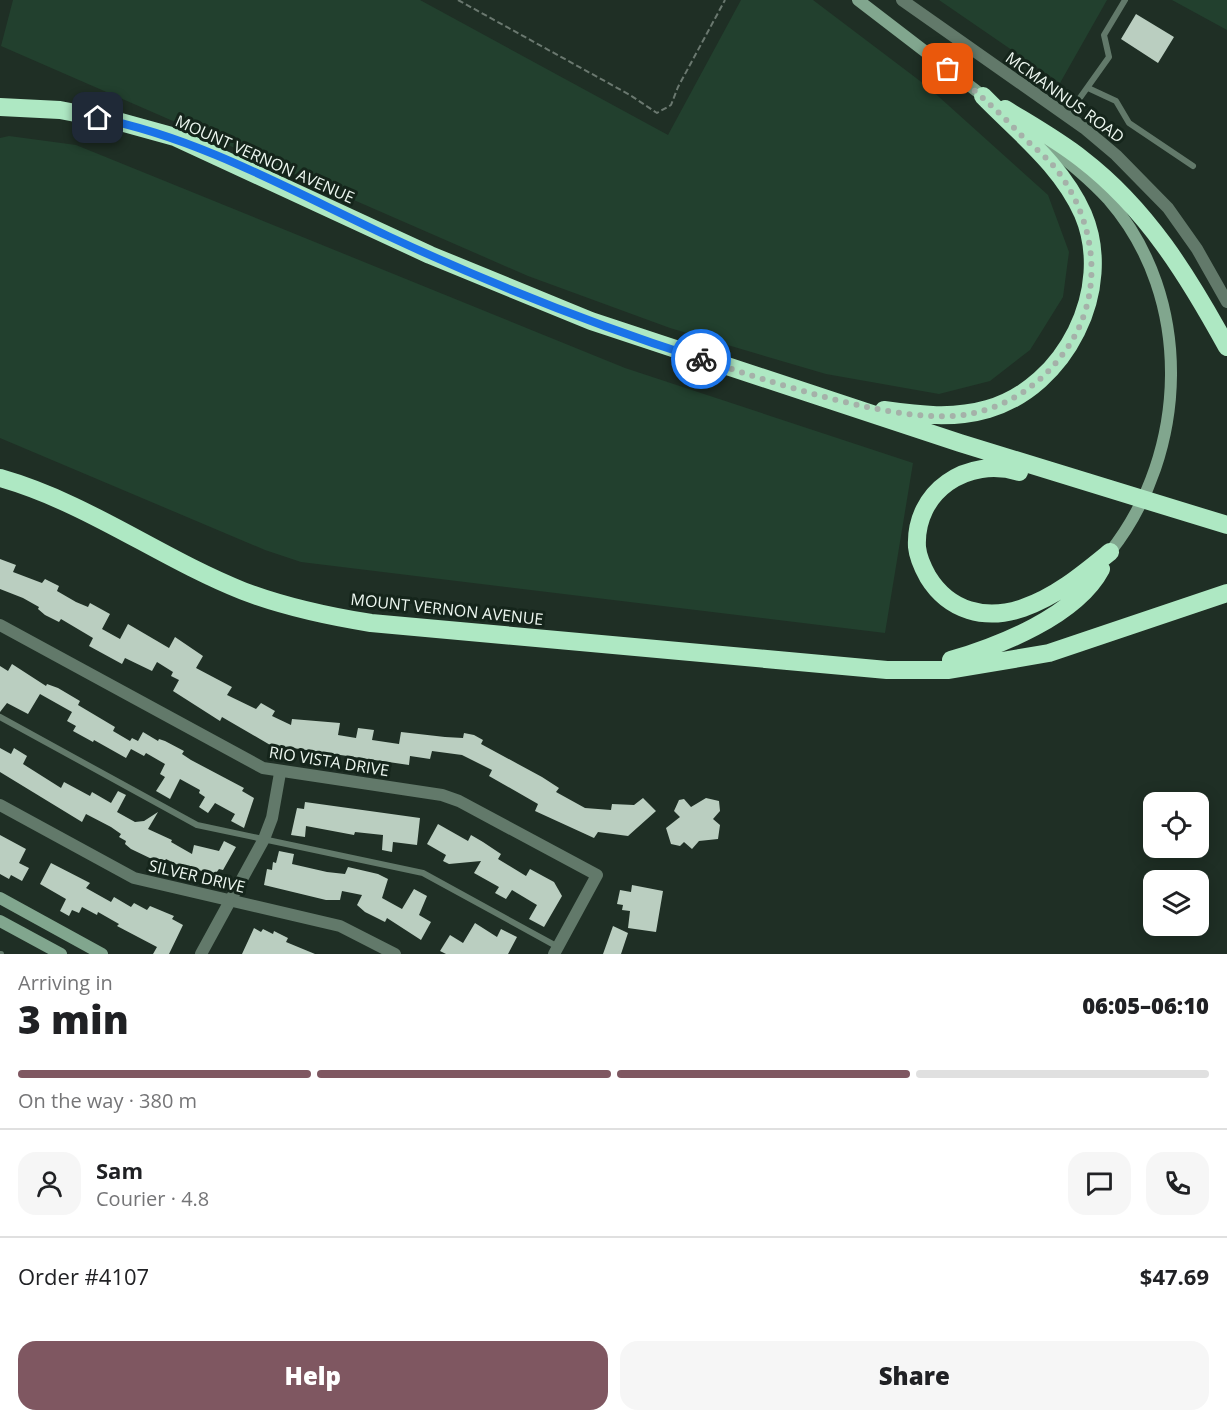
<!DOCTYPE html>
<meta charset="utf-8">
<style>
body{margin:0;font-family:"Open Sans",sans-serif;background:#f6f6f6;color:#202124;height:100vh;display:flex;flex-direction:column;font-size:22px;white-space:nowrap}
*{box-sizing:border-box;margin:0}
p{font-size:20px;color:#757577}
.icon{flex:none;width:33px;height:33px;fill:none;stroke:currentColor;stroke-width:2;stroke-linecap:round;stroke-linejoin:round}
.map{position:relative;height:954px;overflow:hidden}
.panel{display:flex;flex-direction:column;background:#fff;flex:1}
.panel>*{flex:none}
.controls{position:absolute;left:1143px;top:792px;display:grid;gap:12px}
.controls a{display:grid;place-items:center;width:66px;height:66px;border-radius:12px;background:#fff;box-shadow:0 3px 15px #0003;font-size:30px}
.pin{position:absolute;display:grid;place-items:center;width:51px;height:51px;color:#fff;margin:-26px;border-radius:12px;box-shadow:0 3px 9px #0006}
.courier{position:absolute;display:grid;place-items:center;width:60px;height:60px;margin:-30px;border:4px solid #1a73e8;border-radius:50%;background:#fff;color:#222;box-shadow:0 2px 8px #0007}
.head em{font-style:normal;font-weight:800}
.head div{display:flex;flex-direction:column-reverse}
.head{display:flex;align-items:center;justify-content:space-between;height:102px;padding:0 18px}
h1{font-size:39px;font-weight:800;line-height:45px}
.bar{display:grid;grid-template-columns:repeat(4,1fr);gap:9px 6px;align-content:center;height:72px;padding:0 18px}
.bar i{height:8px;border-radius:4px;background:#e0e0e0}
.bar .current{background:#7f5761}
.bar p{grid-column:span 4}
.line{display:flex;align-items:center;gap:15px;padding:0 18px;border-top:2px solid #e0e0e0}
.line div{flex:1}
.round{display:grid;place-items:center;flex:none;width:63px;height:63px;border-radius:18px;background:#f6f6f6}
.cta{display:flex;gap:12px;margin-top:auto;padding:12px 18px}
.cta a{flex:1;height:69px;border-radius:18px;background:#7f5761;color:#fff;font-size:24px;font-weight:800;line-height:69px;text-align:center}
.cta a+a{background:#f6f6f6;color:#202124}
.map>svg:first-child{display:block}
.green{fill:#22402e}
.building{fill:#bacec0}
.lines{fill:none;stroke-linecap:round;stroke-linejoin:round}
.path{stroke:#6a786f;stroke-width:2;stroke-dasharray:6 3;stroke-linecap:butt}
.service{stroke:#62796a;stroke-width:6}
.minor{stroke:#62796a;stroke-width:12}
.tertiary{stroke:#62796a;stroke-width:12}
.secondary{stroke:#81a68e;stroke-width:12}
.motorway{stroke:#aee8c3;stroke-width:18}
.done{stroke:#a5b1a9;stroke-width:6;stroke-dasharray:0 10.8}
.route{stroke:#1a73e8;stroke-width:8}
.labels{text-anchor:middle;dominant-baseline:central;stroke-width:6;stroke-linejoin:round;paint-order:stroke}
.street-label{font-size:16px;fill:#edf7f0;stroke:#15251b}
</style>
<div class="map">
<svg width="1227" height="954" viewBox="0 0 1227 954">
<rect width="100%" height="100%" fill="#1f2f25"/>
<!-- green -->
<path class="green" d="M13,0h407l248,135 73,-135h72l115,87 120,108 21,57 -6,45 -33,53 -40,31 -51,13 -113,-20 -156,-46 -142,-52 -527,-230z
M939,0h168l-47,83z
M1172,0h55v30z
M9,136l67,9 549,223 288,95 -28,170 -584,-71 -36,-12 -265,-112v-300z"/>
<!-- building -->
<path class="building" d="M1136,14l38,23 -16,26 -37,-24z
M0,559l16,6 -3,7 29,11 3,-4 14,7 -2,5 19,11 12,5 2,-4 20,11 -8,15 18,10 8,-15 41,24 6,-11 28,19 -7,12 36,19 -5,8 29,14 5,-6 14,8 -3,5 19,9 1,-6 48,4 -2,12 18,3 2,-10 16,2 -2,10 27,4 2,-12 44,5 18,1 1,-5 10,2 9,5 -2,4 61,33 17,11 -3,4 29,16 26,2 1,-6 22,1 9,-7 13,13 -28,25 -30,-4 -4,6 -59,-27 3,-7 -49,-28 3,-6 -30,-15 -30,-4 -2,8 -20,-3 -1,9 -130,-19 -2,3 -55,-32 -2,4 -47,-30 6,-11 -8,-4 2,-4 -16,-10 -5,9 -27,-13 -3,6 -33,-18 4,-8 -32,-19 -2,3 -14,-7 -7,-6 1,-2 -16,-9 -23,-9z
M12,664l34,22 1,-2 11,4 22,13 -2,4 37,22 -2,4 17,10 2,-3 6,3 5,-9 15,9 1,-2 6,2 19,10 -2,3 9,6 53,28 -2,3 12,7 -10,30 -13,-7 4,-7 -20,-11 -7,10 -9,-6 6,-10 -6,-4 1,-3 -20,-11 -10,20 -14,-8 9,-14 -5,-3 5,-10 -19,-11 -2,3 -13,-7 -5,9 -32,-18 -1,2 -20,-11 3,-5 -9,-5 5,-9 -32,-18 -12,20 -21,-11 -7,9v-46l8,5z
M0,748l11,6 3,-6 13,8 -4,8 38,24 3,-6 26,14 2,-4 19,11 7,-12 8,4 -9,17 18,10 9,-1 14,-9 -10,17 24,11 -1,2 21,12 2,-9 25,6 5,-10 12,6 -13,23 -4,-1 -3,4 -32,-5 -18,-9 -2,3 -7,-3 -1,2 -25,-12 -6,-5 1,-3 -7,-4 2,-3 -10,-7 -25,-13 -4,8 -82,-50z
M706,798l13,3 1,10 -7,8 7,6 -2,14 -19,2 -7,8 -8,-7 -4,4 -9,-2 -5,-16 14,-11 -6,-6 5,-11 5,-1 7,8z
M305,802l115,16 -3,27 -24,-3 -1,10 -10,-2 1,-15 -28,-3 -1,3 -48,-9 -1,11 -14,-2 6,-27 7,1z
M438,824l30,17 3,-6 12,7 18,12 -3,5 28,17 4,-7 24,13 8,14 -18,31 -15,-8 8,-14 -25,-15 -6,9 -11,-6 4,-6 -25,-14 7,-12 -32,3 -6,-3 3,-6 -19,-11z
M0,835l26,14 -7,14 10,5 -7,13 -11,-6 -2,4 -9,-5z
M279,851l15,3 -2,10 35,8 18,2 3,-7 30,7 10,5 -6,19 20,11 12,-20 13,7 -8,19 12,7 -10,18 -34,-22 -2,4 -20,-10 -8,-7 5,-10 -20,-4 -2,9h-14l-62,-15 3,-16 5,1 1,-8 3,1z
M51,863l39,20 -4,5 25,14 3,-5 17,10 3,-4 13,7 3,-4 24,10 -2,3 11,6 -14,29h-16l4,-7 -40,-21 2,-2 -21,-12 -1,3 -15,-8 -3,6 -7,-3 -3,6 -9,-5 6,-12 -26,-15z
M632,885l31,6 -7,41 -28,-4 2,-17 -8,-1 1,-5 -6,-1 3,-14 11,2z
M475,923l22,14 4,-8 16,8 -9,17h-62l-6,-3 10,-16 13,8z
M613,926l15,7 -7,21h-18z
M254,928l7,4 2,-3 10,5 1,-3 14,7 -2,4 29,12h-73z"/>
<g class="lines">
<!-- path -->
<path class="path" d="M458,0l172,95 27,18 14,-8 7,-18 47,-87"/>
<!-- service -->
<path class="service" d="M1088,88l28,13 13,22 64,43
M1067,116l42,-59 -5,-22 21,-35
M0,717l197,108 226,48 135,74
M0,954h1"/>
<!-- minor -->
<path class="minor" d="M0,625l263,143 179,27 17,6 138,74 -43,79
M0,805l134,73 206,48 55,28
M201,954l63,-115 8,-21 8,-45"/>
<!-- tertiary -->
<path class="tertiary" d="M902,0l182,128 32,27 52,53 29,41 30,53"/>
<!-- secondary -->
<path class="secondary" d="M858,0l129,99
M1037,137c25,20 50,39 72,63 85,98 80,252 1,352
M0,898l102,56
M0,921l61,33"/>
<!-- motorway -->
<path class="motorway" d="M0,107l60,3 57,11 58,16 255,118 161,66 369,122 267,82
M1005,109c26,16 53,31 77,50 65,50 106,117 145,188
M884,410c35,5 70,9 104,-1 77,-22 127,-120 95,-195 -21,-48 -64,-81 -100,-118
M1019,472c-51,-16 -105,19 -102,75 1,11 6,21 11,30 21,34 57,44 95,31 34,-12 60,-34 87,-56
M0,478c88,25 160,80 243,113 42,16 84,25 128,32l516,47h62l100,-17 178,-60
M951,660c48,-14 125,-44 150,-91"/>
</g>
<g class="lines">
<!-- done -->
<path class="done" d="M701,359c67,22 201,68 268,55 42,-8 75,-32 99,-67 37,-55 28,-125 -11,-177 -10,-13 -24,-23 -36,-35 -23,-24 -47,-46 -73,-66"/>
<!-- route -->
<path class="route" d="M98,118c102,20 196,74 290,118 101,47 206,89 313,123"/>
</g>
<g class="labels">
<!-- street labels -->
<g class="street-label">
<text transform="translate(1065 97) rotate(36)">MCMANNUS ROAD</text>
<text transform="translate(265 159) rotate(24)">MOUNT VERNON AVENUE</text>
<text transform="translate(447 609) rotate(6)">MOUNT VERNON AVENUE</text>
<text transform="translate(329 761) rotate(9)">RIO VISTA DRIVE</text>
<text transform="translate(197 876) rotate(13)">SILVER DRIVE</text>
</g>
</g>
</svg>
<div class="controls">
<a><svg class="icon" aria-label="locate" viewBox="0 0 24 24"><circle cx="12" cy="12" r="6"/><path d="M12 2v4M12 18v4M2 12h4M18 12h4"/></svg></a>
<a><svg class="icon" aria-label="layers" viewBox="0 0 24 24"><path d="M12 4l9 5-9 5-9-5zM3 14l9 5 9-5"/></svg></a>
</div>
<div class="pin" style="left:948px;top:69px;background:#ea580c"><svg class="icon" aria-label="bag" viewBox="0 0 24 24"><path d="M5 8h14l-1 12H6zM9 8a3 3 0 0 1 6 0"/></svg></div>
<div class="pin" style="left:98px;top:118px;background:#1f2937"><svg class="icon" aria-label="home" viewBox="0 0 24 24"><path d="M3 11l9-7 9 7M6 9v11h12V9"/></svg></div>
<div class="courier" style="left:701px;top:359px"><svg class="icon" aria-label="bike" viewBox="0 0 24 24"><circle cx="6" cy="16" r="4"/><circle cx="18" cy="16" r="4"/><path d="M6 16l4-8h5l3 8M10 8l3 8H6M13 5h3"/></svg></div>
</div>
<section class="panel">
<div class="head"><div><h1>3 min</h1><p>Arriving in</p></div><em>06:05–06:10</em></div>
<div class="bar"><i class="current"></i><i class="current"></i><i class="current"></i><i></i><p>On the way · 380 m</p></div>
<div class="line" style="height:108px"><a class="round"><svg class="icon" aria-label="person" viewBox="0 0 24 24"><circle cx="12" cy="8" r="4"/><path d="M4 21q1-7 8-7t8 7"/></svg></a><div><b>Sam</b><p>Courier · 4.8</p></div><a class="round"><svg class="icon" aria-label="chat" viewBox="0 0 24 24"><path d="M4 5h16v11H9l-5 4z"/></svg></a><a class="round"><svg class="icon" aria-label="phone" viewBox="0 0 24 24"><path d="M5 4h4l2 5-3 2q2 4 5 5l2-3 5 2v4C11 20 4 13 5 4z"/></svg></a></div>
<div class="line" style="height:78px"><div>Order #4107</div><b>$47.69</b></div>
<div class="cta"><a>Help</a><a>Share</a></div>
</section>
